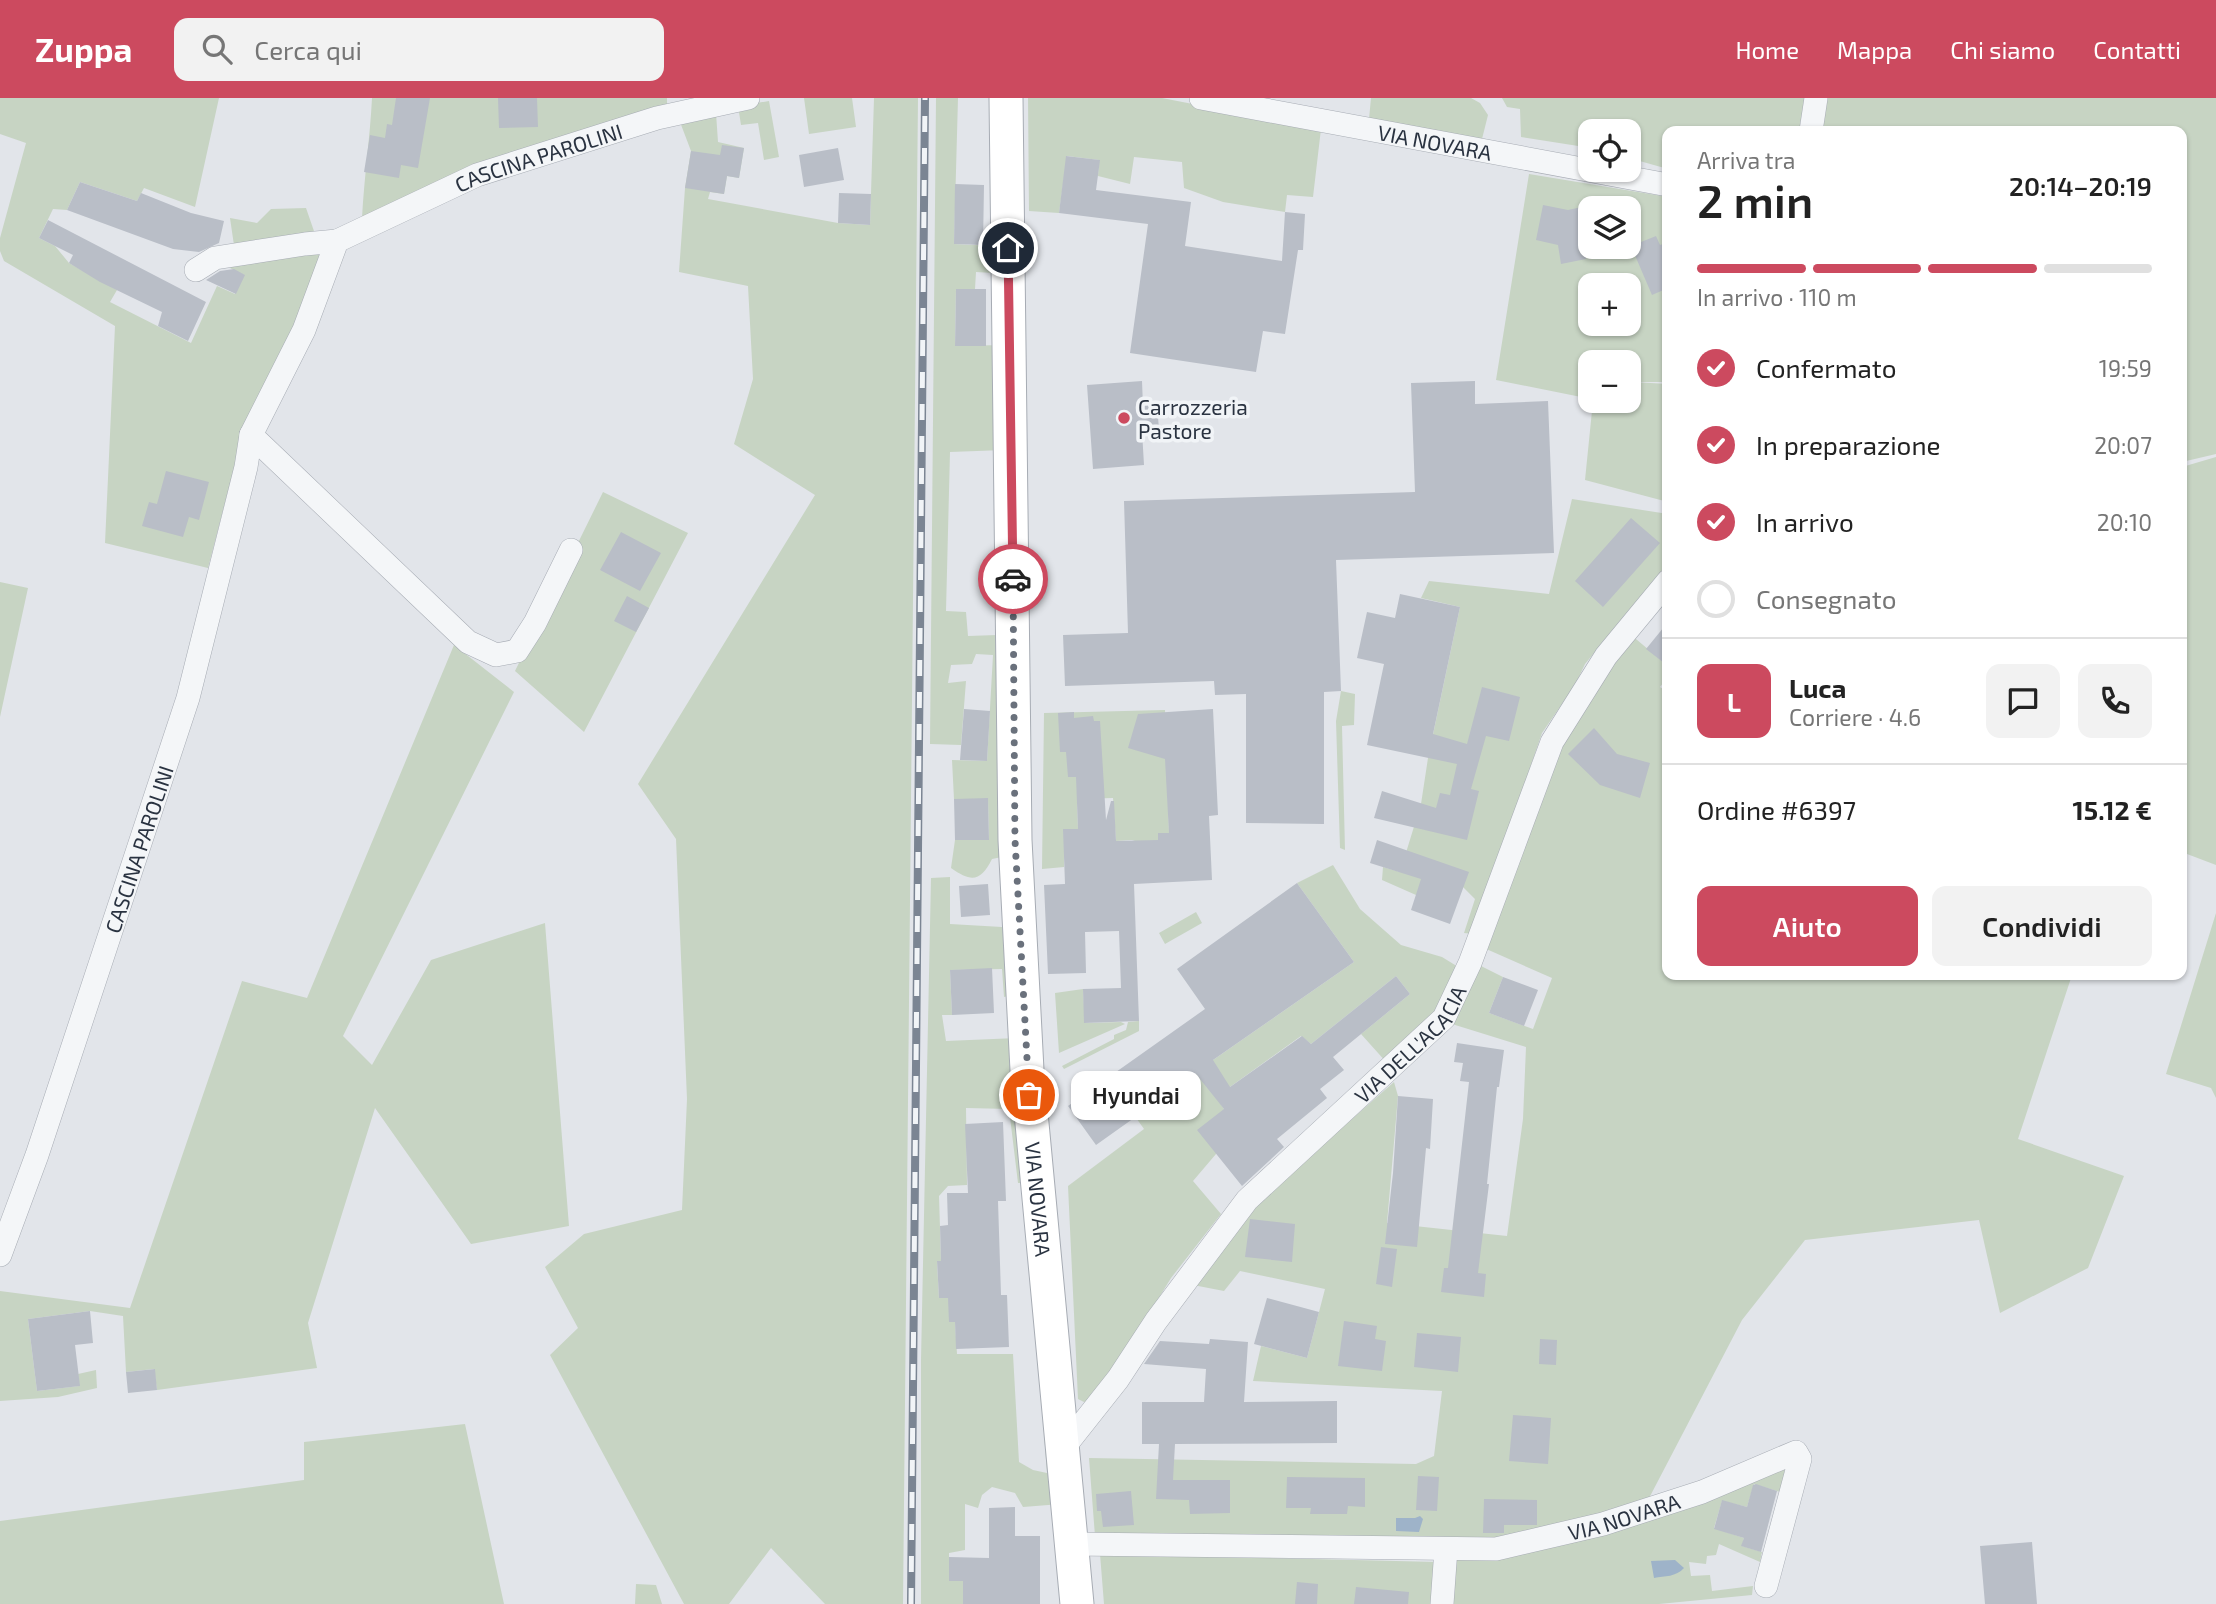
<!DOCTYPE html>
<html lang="it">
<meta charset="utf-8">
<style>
body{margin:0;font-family:"Exo 2",sans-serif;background:#f2f2f2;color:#222;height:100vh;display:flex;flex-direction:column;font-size:26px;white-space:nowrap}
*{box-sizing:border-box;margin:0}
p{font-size:23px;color:#767676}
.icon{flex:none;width:38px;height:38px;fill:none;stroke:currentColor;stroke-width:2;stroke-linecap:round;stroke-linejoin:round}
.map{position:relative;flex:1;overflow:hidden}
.drawer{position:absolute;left:1662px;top:28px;width:525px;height:854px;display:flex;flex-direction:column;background:#fff;border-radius:14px;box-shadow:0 2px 5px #0004}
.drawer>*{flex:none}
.controls{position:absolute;left:1578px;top:21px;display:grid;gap:14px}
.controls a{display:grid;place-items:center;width:63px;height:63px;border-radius:14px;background:#fff;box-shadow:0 2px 5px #0004;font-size:35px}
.pin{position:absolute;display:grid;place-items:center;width:60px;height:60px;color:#fff;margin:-30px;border:4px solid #fff;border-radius:50%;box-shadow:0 2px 7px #0007}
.courier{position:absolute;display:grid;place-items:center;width:70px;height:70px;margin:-35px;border:5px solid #cc4a5f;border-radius:50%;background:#fff;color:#222;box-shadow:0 2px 9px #0007}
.bubble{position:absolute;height:49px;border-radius:14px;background:#fff;box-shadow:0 2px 5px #0004;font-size:23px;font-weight:600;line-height:49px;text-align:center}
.headline em{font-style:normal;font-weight:600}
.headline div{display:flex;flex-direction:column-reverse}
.headline{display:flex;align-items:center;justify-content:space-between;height:119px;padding:0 35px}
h1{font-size:46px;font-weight:600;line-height:52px}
.bar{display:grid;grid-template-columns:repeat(4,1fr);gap:10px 7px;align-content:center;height:84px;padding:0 35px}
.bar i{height:9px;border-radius:5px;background:#e0e0e0}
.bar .selected{background:#cc4a5f}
.bar p{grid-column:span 4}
.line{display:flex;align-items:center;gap:18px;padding:0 35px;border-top:2px solid #e0e0e0}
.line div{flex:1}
.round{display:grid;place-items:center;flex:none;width:74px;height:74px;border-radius:14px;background:#f2f2f2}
ol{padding:0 35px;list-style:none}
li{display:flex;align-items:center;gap:21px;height:77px}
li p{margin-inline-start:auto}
li .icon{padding:7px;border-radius:50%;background:#cc4a5f;color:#fff;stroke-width:4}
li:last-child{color:#767676}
li i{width:38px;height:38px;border:4px solid #e0e0e0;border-radius:50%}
.button{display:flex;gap:14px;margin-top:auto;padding:14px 35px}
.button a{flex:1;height:80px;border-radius:14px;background:#cc4a5f;color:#fff;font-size:28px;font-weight:600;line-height:80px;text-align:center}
.button a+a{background:#f2f2f2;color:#222}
header{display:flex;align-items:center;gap:42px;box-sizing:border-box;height:98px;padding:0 35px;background:#cc4a5f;color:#fff}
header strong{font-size:33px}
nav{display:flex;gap:38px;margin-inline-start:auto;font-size:24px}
.search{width:490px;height:63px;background:#f2f2f2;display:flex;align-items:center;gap:18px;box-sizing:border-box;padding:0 24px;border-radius:14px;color:#767676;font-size:26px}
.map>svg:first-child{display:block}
.green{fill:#c7d4c3;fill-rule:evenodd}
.water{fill:#9eb3c9}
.building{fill:#b9bec7}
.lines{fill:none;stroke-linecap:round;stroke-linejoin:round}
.street-casing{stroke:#a7acb4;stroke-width:24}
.secondary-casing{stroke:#a7acb4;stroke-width:35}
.street{stroke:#f4f6f8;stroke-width:23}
.secondary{stroke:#fff;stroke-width:33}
.rail-casing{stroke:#7b8593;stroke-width:8}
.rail{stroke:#f1f4f7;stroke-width:5;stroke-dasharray:16;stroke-linecap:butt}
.done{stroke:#6a717c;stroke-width:7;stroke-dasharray:0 12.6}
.route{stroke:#cc4a5f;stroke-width:9}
.poi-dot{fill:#cc4a5f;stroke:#f1f4f7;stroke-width:2.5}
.labels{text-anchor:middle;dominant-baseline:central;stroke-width:7;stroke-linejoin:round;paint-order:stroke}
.street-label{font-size:21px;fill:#2a3341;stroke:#f1f4f7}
.poi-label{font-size:21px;fill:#2a3341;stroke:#f1f4f7;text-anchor:start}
</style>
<header>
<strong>Zuppa</strong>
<div class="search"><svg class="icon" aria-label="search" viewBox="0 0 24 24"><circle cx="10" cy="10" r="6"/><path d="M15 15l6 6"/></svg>Cerca qui</div>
<nav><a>Home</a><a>Mappa</a><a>Chi siamo</a><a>Contatti</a></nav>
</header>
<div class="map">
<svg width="2216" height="1506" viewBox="0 0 2216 1506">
<rect width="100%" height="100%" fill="#e2e5ea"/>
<!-- green -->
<path class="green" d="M0,0h219l-24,109 -51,-19 -7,13 -57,-19 -13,28 -14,-1 -14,29 16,8 14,17 48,27 -7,12 81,41 26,-57 18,8 9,-19 -14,-7 6,-9 -6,-41 27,5 14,-14 35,-1 9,26 11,17 -30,75 -52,104 -36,138 -103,-25 10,-217 -111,-65 -4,-10v-13l26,-95 -26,-9z
M372,0h295v11l-305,109c2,-40 8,-80 10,-120z
M804,0h48l4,29 -47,7z
M874,0h44l-15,1506h-78l-54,-56 -42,56h-45l-134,-249 28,-27 -33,-61 39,-33 98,-24 5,-111 -11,-260 -38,-55 177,-289 -81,-51 19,-65 -5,-93 -69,-14 6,-84 6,-37 -11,-29 36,-9 2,29 26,6 -5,30 -12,-2 -3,18 -14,-2 -2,7 130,24 32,2z
M936,0h22l-4,146 41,2 -2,27 -17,-1 -1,17h-19l-1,57 48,-1 1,105 -54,2 -4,159 20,1 2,24 29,-1 15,220 -20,4c-11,22 -20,24 -41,9l4,-28h34l-1,-41h-34l-2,-39 35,1 6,-106 -17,-1 -4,10 -21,1 -3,18 18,-2 -5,64 -31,-1z
M1028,0h134l159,31 -8,68 -26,-2 -2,17 -62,-10 -39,-14 -2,-26 -48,-5 -4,27 -32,-8 1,-16 -32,-4 -8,57 -30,-2z
M1371,0h100l9,5 8,12 -6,24 -113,-20z
M1502,0h303l-6,33h-131v38l-39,-11v-27h-38v17l-70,-11 -1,-28 -13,-2z
M1824,0h392v356l-34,8v-331h-364z
M769,3l10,56 -15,3 -6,-37 -17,2 -3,-19z
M1529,76l139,23v185h-35l35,2v118l-83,-22 8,-79h36v-39h-38v37l-95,-19zM1591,110h38v39h-38zM1591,187h38v39h-38z
M2216,359v408l-29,-11 -5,3v-390z
M603,394l85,41 -104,199 -69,-61z
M1572,401l96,15v49l-83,101 -10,21 -33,48 -69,201 -9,-1 11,-34 -12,-12 -47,8 -34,-15 1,-13 17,5 21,-68 7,-46 32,-151 -39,-9 8,-17 120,13z
M0,484l28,6 -28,129z
M1630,536l38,32v11l-8,10 8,5v283h404l-54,164 106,37 -36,92 -88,45 -21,-93 -174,20 -63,80 -95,182 -149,41 -403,-7 -6,-78 327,6 18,-8 8,-65 -189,-10 8,-35 46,12 18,-69 -85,-18 -16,20 -31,-6 63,-82 138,-121 4,14 -11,127 120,13 16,-117 3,-72 -74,-23 29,-58 22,11 -14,36 44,16 19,-51 -68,-30 73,-201z
M454,547l60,47 -171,344 29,29 59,-105 114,-37 24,303 -98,18 -96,-136 -67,215 9,45 -160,22 -3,-21 -28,3 -3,-56 -33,-5 -62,8 9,72 42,-5 -1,-12 18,-4 1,18 -39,9 -58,4v-110l130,17 112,-327 65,17z
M1341,593l14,3 -1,31 -12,1 3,124 -5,-2 -4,-127z
M1165,612l4,123h-11l1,16 -27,-9 -16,1 -3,-43 -36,1 1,30h-14v38l-22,2 2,-156z
M1333,767l27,44 41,36 41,12 13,8 3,9 -17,41 -54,48 -26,-29 49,-40 -14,-18 -85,68 -10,-8 -85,61 8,12 -8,45 -23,27 28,33 -50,64 -69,113 -8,9 -10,2 -6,-3 -10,-213 76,-57 -10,-14 220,-153 -57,-79z
M1004,771l12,125 -12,3 -2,-28 -52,1 2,45h-10l4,26 71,-3 9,145h-8l-9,-74 -43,-1 1,77 -19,1 -9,10 2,65 -4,1 2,36h9l7,24 2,32h56l6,108 14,8 14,3 -7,-94 21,125 -38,3 -8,-14 -23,-6 -10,8 -4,13 -13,-4v46l-16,3v27l14,1v23h-42v-244l10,-482 19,-1v47l52,3z
M1196,814l6,11 -37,21 -6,-11z
M2216,815v185l-5,-10 -45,-14z
M1083,891l2,34 36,-1 4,2 -66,29 -4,-60z
M1139,923v10l-75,38 -2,-3 52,-27v-4l12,-5 2,-8z
M465,1326l39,180h-504v-83l304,-41v-38z
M1775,1368l10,4 -5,22 -26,-8 -7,23 -25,-6 -8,27 30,10 -2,8 20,6 -2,10 -41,-18 -3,11 -9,1 -1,8 -17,-2 2,14 19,-1 2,16 41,-5 -1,9 -93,9h-208l2,-48z
M1100,1456l338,8 -2,42h-332z
M636,1486l20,1 6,19h-27z"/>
<!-- water -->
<path class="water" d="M1420,1418l3,3 -4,13 -23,-1v-13h19z
M1675,1462l9,8c-8,9 -19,8 -30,10l-3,-17z"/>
<!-- building -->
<path class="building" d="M396,0h34l-12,70 -17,-3 -2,13 -35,-6 6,-37 15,3 2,-14 5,1z
M498,0h39l1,29 -39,1z
M722,47l22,3 -5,30 -12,-2 -3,18 -39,-6 6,-37 29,4z
M838,50l6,32 -40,7 -5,-32z
M1066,58l34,4 -4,30 95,12 -6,44 97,15 3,-49 20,2 -2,36h-5l-13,84 -22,-3 -7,41 -126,-19 18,-129 -89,-11z
M80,84l57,19 4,-8 50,20 33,8 -5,22 -20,9 -26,-3 -106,-39z
M955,86l29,1 -1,60 -29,-1z
M839,95l32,1 -1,31 -32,-2z
M1543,107l25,5 23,-5v35l-6,3 1,16 -25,5 -3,-19 -22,-5z
M48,122l158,82 -18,39 -30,-15 4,-14 -62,-30 -31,-19 4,-8 -34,-17z
M1656,138l4,9 8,-3v46l-16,7 -21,-49z
M234,171l11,6 -9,19 -30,-14 14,-9z
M956,191h30v57h-31z
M1142,283l1,25 14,-1 2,24 -17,2 2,34 -51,4 -6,-84z
M1475,283v23l73,-3 6,152 -218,7 5,131 -17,1v132l-78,-1v-129l-31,1 -1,-14 -149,5 -2,-51 65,-2 -4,-132 291,-9 -4,-109z
M166,373l43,11 -10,38 -10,-3 -6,20 -41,-11 7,-24 8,2z
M1631,420l29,25 -57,64 -28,-26z
M621,434l40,21 -21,38 -40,-21z
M1400,496l60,13 -27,127 34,10 15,-57 38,10 -11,44 -23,-5 -15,53 8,2 -12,49 -93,-22 8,-27 54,17 4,-15 10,2 7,-31 -90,-19 17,-81 -27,-6 10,-46 28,6z
M627,498l22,12 -13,24 -22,-11z
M1668,524v44l-22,-17z
M964,611l26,2 -3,50 -27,-1z
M1213,611l5,106 -9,1 3,64 -78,4 5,137 -55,2 -1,-34 38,-1 -2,-57 -34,1 1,41 -38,1 -4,-89 21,-1 -2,-55h15l-2,-52h-8l-2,-25h-6l-2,-39 16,-1v6l19,-2 1,5h6l6,99 5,-19h3l2,40 42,-1v-7h11l-4,-74 -37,-11 10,-34z
M1594,630l23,26 33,9 -10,35 -40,-13 -32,-31z
M988,700l1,42h-34l-1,-41z
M1377,742l92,32 -19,52 -39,-14 10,-31 -51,-16z
M1297,785l57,79 -141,98 17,27 72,-51 9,8 85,-68 14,18 -77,63 11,13 -24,19 7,9 -50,41 7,8 -42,39 -45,-56 27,-21 -28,-35 -100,71 -28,-39 137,-97 -28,-40z
M988,786l2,31 -29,2 -2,-31z
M992,870l2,45 -42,2 -2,-45z
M1503,879l35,13 -14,36 -35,-13z
M1457,945l47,7 -5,37h-2l-10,97h2l-11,89 8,1 -2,23 -43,-5 3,-24h4l21,-186 -9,-1 3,-18 -9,-1z
M1398,998l35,3 -3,50 -4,-1 -9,99 -32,-3 8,-71z
M1003,1024l3,79h-8l3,94h6l2,52 -53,2 -1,-27h-6l-1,-24h-9l-2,-37h4l-1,-35 8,-1 -1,-32h21l-3,-69z
M1250,1121l45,5 -3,38 -47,-5z
M1381,1149l16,2 -5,38 -16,-3z
M1267,1200l52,14 -12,46 -53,-14z
M90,1213l3,32 -18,2 5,41 -43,5 -9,-72z
M1344,1223l33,5 -2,13 11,2 -4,30 -44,-5z
M1417,1235l44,4 -3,35 -44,-5z
M1210,1241l38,3 -4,60 93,-1v42l-162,1 -2,36h57v33l-40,1 -1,-14 -33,-1 3,-55h-17v-42h62l2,-33 -62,-5 16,-23 49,3z
M1540,1241l17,1 -1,25 -17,-1z
M155,1271l2,21 -29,3 -2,-21z
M1513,1317l38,3 -3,46 -39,-3z
M1418,1378l21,1 -2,34 -21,-1z
M1287,1379l78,1v29l-17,-1 -1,8h-37l1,-6h-25z
M1756,1386l21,7 -16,61 -20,-6 3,-8 -30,-9 8,-29 25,7 6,-22z
M1131,1393l3,34 -31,2 -2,-16h-4l-1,-17z
M1484,1401l53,1v25h-33v8h-21z
M1015,1409v29h25v68h-77v-23h-14v-24l40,1v-50z
M2032,1444l5,62h-52l-5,-58z
M1297,1484l21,2 -1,20h-22z
M1356,1489l53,5 -1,12h-54z"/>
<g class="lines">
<defs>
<g id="street">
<path id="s1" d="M1201,0l467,87"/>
<path d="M1811,33l5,-33"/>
<path d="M196,172l19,-12 90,-14 32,-3"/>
<path id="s2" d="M571,452l-36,73 -18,28 -21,4 -28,-13 -217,-207 53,-105 33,-89 140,-66 180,-57 91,-20"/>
<path id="s3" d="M0,1157l37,-100 151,-457 58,-231 5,-32"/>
<path id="s4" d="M1061,1353l57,-72 38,-58 91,-121 197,-182 26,-55 82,-221 54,-86 62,-75"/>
<path id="s5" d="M1072,1446l424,5 107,-25 99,-32 94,-40 4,7 -34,127"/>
<path d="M1442,1506l4,-55"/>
</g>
<g id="secondary">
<path id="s6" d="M1006,0l9,742 12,230 50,534"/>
</g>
</defs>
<!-- street casing -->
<use href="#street" class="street-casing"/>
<!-- secondary casing -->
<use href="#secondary" class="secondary-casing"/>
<!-- street -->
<use href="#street" class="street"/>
<!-- secondary -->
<use href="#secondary" class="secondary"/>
<defs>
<path id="rail" d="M911,1506l14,-1506"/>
</defs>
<!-- rail casing -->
<use href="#rail" class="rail-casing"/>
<!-- rail -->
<use href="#rail" class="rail"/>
</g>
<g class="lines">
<!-- done -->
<path class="done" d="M1013,481l2,261 14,255"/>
<!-- route -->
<path class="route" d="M1008,150l5,331"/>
</g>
<!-- markers -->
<circle class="poi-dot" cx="1124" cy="320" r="7"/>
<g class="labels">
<!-- street labels -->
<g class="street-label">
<text stroke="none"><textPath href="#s1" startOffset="238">VIA NOVARA</textPath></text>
<text stroke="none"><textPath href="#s2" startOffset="898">CASCINA PAROLINI</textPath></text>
<text stroke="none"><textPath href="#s3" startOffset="429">CASCINA PAROLINI</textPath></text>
<text stroke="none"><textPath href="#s4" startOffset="539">VIA DELL'ACACIA</textPath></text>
<text stroke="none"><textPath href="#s6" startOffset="1102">VIA NOVARA</textPath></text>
<text stroke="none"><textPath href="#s5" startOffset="556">VIA NOVARA</textPath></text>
</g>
<!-- poi labels -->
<g class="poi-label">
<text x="1138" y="308">Carrozzeria<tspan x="1138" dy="24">Pastore</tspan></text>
</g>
</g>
</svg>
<div class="controls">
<a><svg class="icon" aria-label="locate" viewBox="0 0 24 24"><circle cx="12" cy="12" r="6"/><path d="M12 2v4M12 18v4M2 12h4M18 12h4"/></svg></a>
<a><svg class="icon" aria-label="layers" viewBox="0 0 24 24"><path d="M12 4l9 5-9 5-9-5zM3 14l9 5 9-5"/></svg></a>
<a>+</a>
<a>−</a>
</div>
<div class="pin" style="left:1029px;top:997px;background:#ea580c"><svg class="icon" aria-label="bag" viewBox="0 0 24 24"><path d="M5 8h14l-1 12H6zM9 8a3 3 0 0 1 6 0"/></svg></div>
<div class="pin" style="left:1008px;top:150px;background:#1f2937"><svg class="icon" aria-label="home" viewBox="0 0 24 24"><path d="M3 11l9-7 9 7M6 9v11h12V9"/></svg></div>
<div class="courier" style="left:1013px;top:481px"><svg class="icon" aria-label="car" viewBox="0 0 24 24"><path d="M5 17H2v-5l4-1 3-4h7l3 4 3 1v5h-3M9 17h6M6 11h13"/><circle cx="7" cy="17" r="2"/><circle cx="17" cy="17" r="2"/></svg></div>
<div class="bubble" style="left:1071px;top:973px;width:130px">Hyundai</div>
<section class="drawer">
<div class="headline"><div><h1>2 min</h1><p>Arriva tra</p></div><em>20:14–20:19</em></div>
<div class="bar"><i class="selected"></i><i class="selected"></i><i class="selected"></i><i></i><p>In arrivo · 110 m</p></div>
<ol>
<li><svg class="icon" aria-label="check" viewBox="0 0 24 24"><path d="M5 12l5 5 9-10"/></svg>Confermato<p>19:59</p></li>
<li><svg class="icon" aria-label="check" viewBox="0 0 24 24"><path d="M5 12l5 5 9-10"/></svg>In preparazione<p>20:07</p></li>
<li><svg class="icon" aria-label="check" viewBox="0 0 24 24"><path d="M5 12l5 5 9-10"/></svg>In arrivo<p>20:10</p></li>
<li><i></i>Consegnato</li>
</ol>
<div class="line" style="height:126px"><b class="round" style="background:#cc4a5f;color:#fff">L</b><div><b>Luca</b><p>Corriere · 4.6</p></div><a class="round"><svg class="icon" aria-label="chat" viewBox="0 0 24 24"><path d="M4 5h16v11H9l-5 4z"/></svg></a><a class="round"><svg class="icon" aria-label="phone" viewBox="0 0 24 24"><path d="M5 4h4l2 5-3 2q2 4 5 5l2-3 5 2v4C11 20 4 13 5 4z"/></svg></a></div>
<div class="line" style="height:91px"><div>Ordine #6397</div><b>15.12 €</b></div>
<div class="button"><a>Aiuto</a><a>Condividi</a></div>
</section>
</div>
